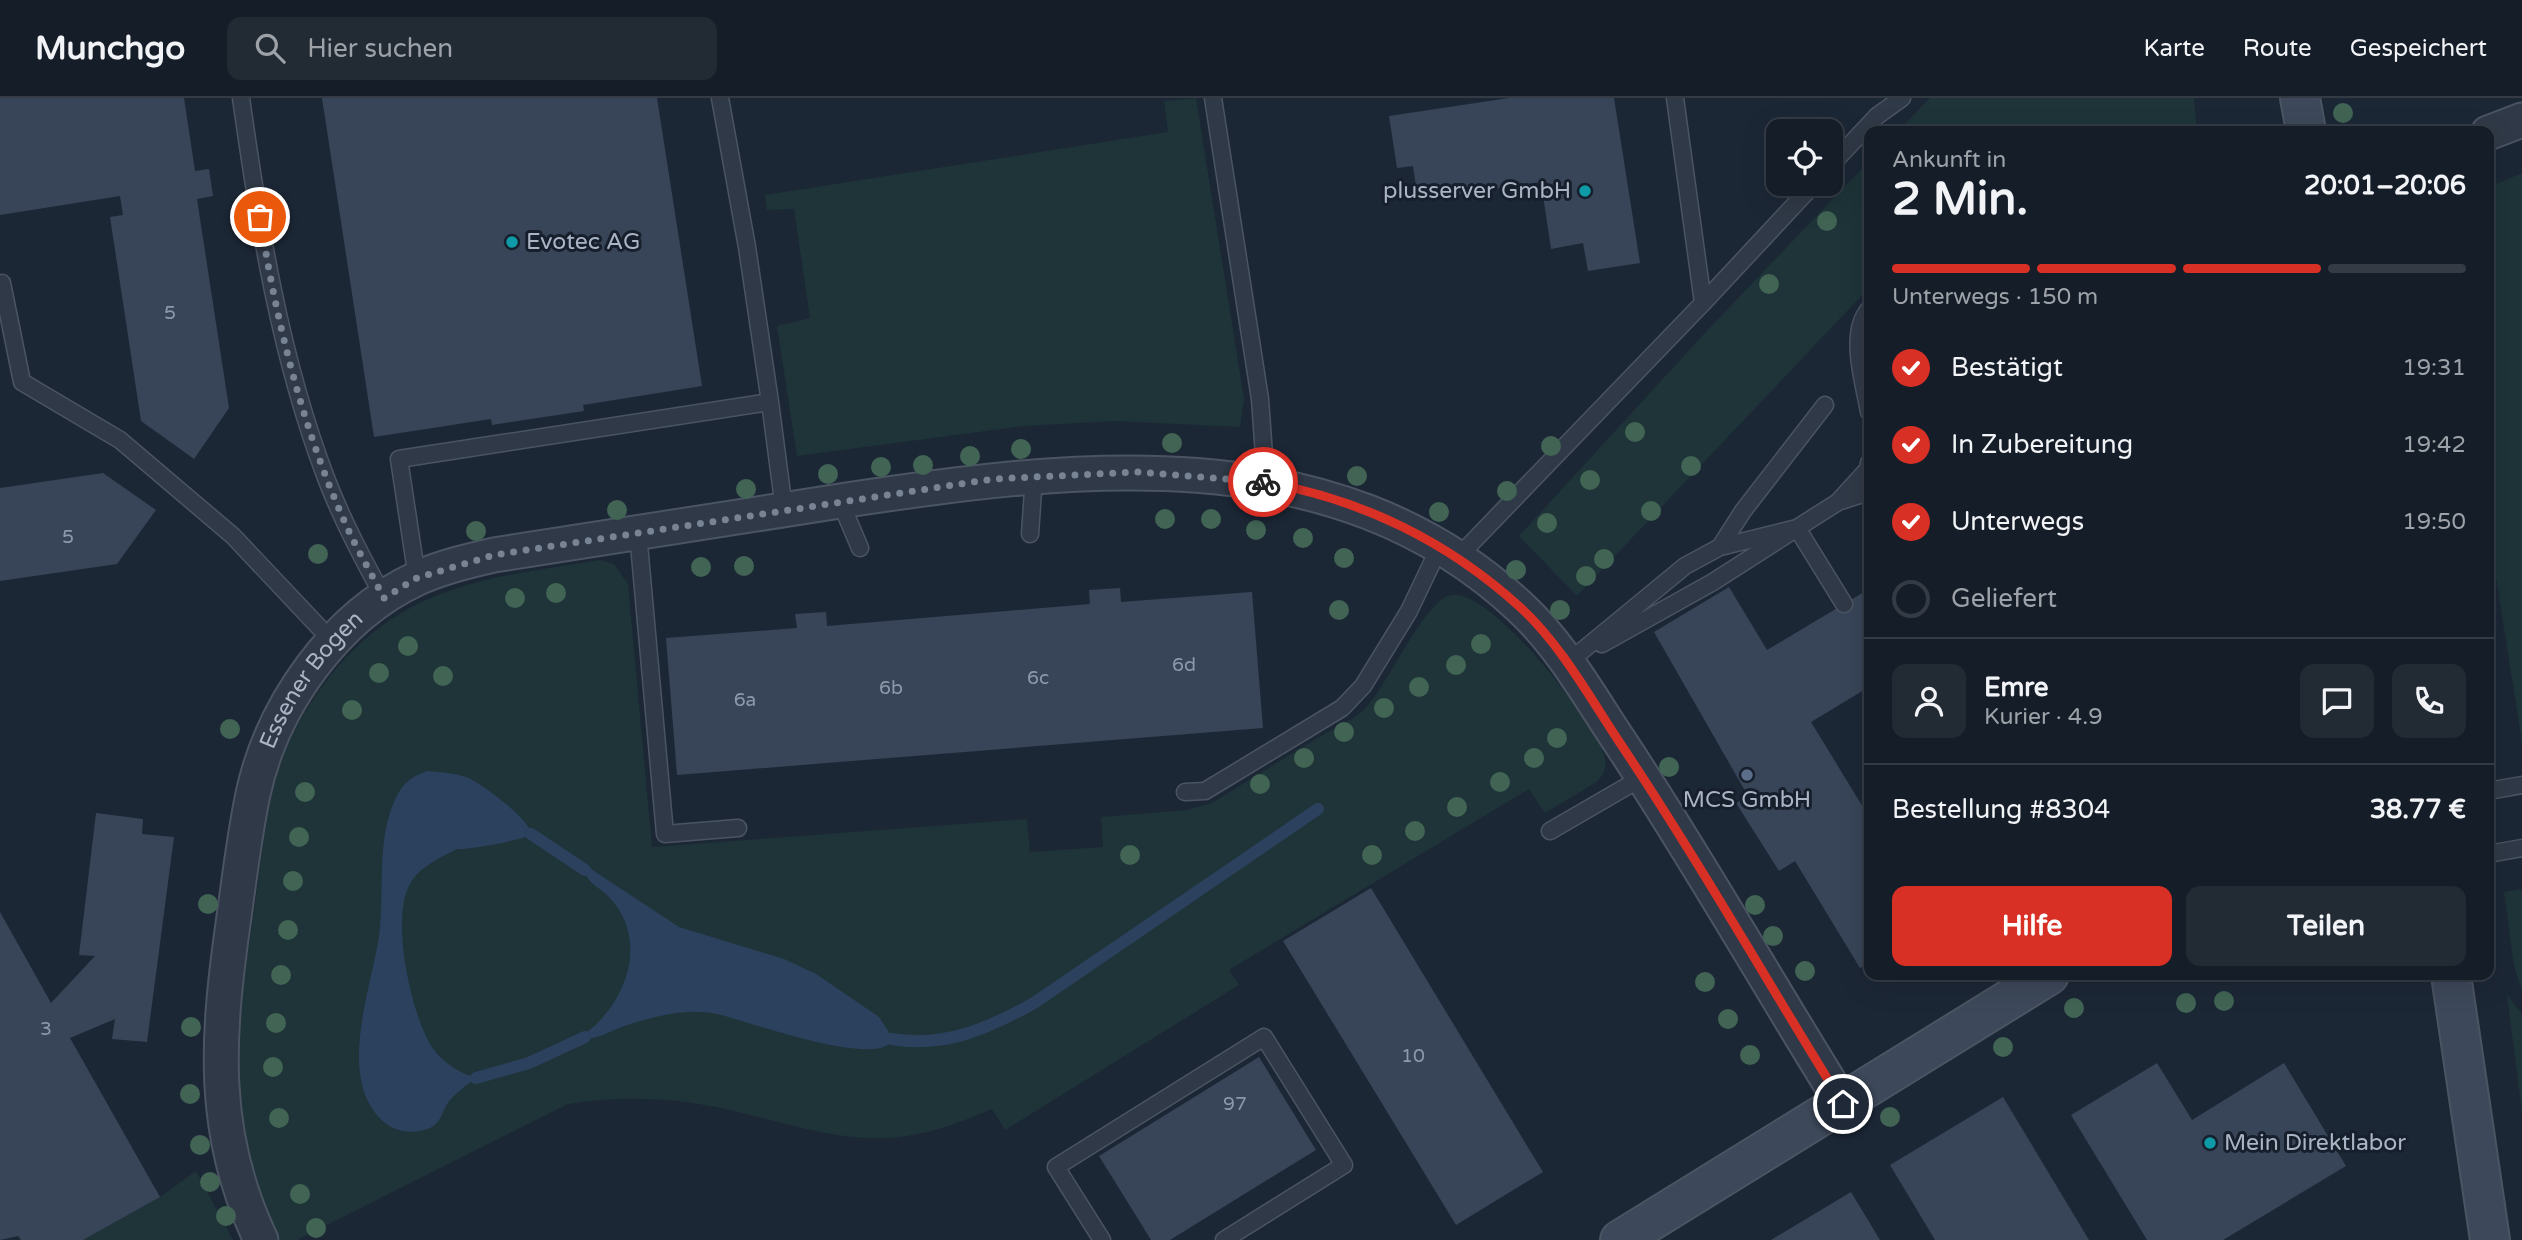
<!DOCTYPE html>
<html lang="de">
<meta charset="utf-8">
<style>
body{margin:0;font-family:"Varela Round",sans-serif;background:#222a34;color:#f1f3f6;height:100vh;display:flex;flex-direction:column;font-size:26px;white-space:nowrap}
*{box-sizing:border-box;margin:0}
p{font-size:23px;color:#9da2a8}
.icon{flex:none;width:38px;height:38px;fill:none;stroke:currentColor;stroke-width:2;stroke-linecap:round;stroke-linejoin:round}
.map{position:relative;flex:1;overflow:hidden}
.panel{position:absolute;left:1864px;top:28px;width:630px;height:854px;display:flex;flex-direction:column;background:#151d28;border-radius:14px;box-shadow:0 7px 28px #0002,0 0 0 2px #343b45}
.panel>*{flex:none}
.controls{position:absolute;left:1766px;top:21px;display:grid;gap:14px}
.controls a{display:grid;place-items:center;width:77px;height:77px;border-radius:14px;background:#151d28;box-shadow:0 7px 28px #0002,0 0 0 2px #343b45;font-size:35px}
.pin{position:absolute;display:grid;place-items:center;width:60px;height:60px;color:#fff;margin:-30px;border:4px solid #fff;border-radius:50%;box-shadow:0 2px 7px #0007}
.courier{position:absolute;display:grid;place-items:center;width:70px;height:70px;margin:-35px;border:5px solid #d93025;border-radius:50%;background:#fff;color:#222;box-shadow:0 2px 9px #0007}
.overview em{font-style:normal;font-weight:800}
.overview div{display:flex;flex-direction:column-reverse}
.overview{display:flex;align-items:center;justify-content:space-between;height:119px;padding:0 28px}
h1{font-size:46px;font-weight:800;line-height:52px}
.bar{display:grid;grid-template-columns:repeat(4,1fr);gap:10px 7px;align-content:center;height:84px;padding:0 28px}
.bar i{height:9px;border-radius:5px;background:#343b45}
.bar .selected{background:#d93025}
.bar p{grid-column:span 4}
.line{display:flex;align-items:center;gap:18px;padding:0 28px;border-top:2px solid #343b45}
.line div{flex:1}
.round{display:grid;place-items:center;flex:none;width:74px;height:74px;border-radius:14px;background:#222a34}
ol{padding:0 28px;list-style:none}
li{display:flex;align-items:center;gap:21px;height:77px}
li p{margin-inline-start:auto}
li .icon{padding:7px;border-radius:50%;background:#d93025;color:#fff;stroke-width:4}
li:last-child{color:#9da2a8}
li i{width:38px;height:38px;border:4px solid #343b45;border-radius:50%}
.button{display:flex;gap:14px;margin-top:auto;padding:14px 28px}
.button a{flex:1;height:80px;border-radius:14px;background:#d93025;color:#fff;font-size:28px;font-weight:800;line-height:80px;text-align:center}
.button a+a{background:#222a34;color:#f1f3f6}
header{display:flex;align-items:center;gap:42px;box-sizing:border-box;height:98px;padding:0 35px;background:#151d28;border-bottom:2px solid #343b45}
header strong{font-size:33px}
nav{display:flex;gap:38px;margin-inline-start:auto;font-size:24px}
.search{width:490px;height:63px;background:#222a34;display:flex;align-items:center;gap:18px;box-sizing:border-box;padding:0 24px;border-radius:14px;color:#9da2a8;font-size:26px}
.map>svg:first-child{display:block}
.green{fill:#1e3438}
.water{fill:#2c415e}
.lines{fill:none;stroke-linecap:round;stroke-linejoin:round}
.stream{stroke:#2c415e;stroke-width:12}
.building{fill:#384558}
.lane-casing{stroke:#4b5462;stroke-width:19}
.street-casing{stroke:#4b5462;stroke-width:37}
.secondary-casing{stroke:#4b5462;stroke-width:42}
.lane{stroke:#303947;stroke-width:16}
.street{stroke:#303947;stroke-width:33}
.secondary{stroke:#3d485a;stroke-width:38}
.tree{fill:#416454}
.done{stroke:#788393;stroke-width:7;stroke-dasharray:0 12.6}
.route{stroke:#d93025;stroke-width:9}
.culture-dot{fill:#0f9aa8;stroke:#161f2b;stroke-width:2.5}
.service-dot{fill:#5c6f8a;stroke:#161f2b;stroke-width:2.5}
.labels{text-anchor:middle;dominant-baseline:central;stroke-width:6;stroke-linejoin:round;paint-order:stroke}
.number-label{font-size:19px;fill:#8d98aa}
.poi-label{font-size:23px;fill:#a9b4c5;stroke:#161f2b;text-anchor:start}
.street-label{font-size:23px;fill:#a9b4c5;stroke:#161f2b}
</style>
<header>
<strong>Munchgo</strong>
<div class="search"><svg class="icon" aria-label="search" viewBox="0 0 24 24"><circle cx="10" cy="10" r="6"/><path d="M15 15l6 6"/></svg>Hier suchen</div>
<nav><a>Karte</a><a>Route</a><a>Gespeichert</a></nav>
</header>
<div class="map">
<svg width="2522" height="1142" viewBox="0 0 2522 1142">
<rect width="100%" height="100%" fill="#1c2736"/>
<!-- green -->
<path class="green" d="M1196,0l48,301 -4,28 -125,-6 -91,5 -227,30 -20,-130 33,-8 -16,-109 -27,1 -2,-15 403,-63 -4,-31z
M1930,0h264l3,33h-299z
M1869,63v127l-292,308 -58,-60 184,-201z
M2522,75v569l-33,-209v-346z
M600,462l14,4 14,20 24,263 375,-28 3,33 73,-5 -2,-30 86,-7 25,-7c36,-22 72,-45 109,-67 14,-8 34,-17 45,-28 22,-24 59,-108 85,-113 39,-8 142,124 153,160 4,12 0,21 -9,28l-50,30 -16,-24 -300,181 10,15 -234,145 -13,-21c-33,14 -67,27 -103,29 -60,3 -115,-19 -173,-31 -48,-10 -99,-11 -148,-3l-271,136h-16c-19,-37 -36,-78 -41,-120 -9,-72 5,-145 15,-216 8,-54 11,-111 34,-161 19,-42 50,-84 86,-112 66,-52 146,-58 225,-71z
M2521,791l1,4v97l-8,-24 -10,-74z
M2507,897l15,19v98z
M196,1073l37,69h-150l77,-43z"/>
<!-- water -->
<path class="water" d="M427,673c13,1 26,2 39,6 14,5 65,43 65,57 -5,6 -65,16 -74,15 -17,9 -37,17 -47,35 -20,34 1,131 22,163 10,15 27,26 44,31 -9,7 -18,13 -25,21 -9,9 -8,23 -21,29 -14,6 -33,5 -45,-5 -52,-44 -11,-140 -5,-194 4,-42 -3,-87 14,-127 7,-16 15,-25 33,-31z
M588,769l91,60 105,32 32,15 63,43 10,15 -1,13c-30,17 -134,-22 -171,-31 -29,-7 -67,3 -95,13 -11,4 -23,11 -35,12l-1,-6c42,-32 63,-94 23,-136 -8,-9 -23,-14 -24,-27z"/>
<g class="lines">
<!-- stream -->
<path class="stream" d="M531,736l54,36
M891,941c54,9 96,-10 143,-36l284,-194
M476,980l53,-15 56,-26"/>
</g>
<!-- building -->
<path class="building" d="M0,0h184l11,73 14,-2 4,27 -16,3 32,209 -35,51 -53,-38 -31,-204 13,-2 -3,-19 -120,19z
M322,0h335l45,288 -119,19 1,6 -92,14 -1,-6 -117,18z
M1509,0h105l26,165 -52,8 -5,-28 -32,6 -10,-67 -123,18 -5,-34 -16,2 -8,-52z
M103,375l53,37 -39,54 -117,17v-93z
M1729,489l38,63 102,-61v98l-58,35 58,95v145l-9,6 -65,-107 -16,10 -43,-68 12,-7 -94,-164z
M1120,490l1,14 131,-10 11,136 -586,47 -11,-137 131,-10 -2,-14 31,-2 1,14 263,-22 -1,-14z
M96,715l47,6 -1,15 32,3 -27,205 -35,-3 3,-20 -45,19 90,159 -77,43h-62l-3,-4 -18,4v-328l51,91 44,-47 -16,-1z
M1371,790l172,284 -87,53 -173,-284z
M1259,959l57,93 -146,90h-19l-52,-84z
M2157,965l35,57 92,-57 62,103 -123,74h-76l-76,-125z
M2003,999l86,143h-154l-45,-75z
M1851,1094l29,48h-109z"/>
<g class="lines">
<defs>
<path id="lane" d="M241,0c18,128 39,259 85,380 16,42 37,81 58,120
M720,0l27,149 23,155
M1213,0l47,301 6,84
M1675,0l28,205 111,-119
M1830,68l47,-50 25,-18
M2,185l20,99 98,58 113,96 100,106
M1869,211c-21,25 -5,73 0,103
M840,403l20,47
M1841,403l28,-9
M638,435l27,301 73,-6
M1030,436l4,-58
M1720,449l23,-36 82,-106
M1458,459l245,-254
M417,480l-18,-119 371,-57 14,107
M1602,546l111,-62 84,-54 47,76
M1566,566l119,-98 35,-19 77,-19 41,-26 30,-33 1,-6
M2488,693l34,-6
M1185,694l20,-1 137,-83 21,-22 46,-75 31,-65
M1550,733l93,-54
M2488,756l34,-6
M1102,1142l-46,-73 208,-130 80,128 -120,75"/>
<g id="street">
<path d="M2488,35l34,-13"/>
<path id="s1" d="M261,1142c-51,-107 -44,-202 -28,-316 6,-43 11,-87 20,-130 19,-88 82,-178 165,-216 24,-11 50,-17 76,-23 115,-18 230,-37 346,-54 232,-35 494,-69 681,107 40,37 69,89 99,134 78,118 148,242 223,362"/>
</g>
<path id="secondary" d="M2300,0l6,33
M2451,877l39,265
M1620,1142l429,-265"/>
</defs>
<!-- lane casing -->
<use href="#lane" class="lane-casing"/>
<!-- street casing -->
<use href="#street" class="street-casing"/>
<!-- secondary casing -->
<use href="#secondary" class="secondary-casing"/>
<!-- lane -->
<use href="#lane" class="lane"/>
<!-- street -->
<use href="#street" class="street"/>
<!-- secondary -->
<use href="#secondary" class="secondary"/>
</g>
<!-- trees -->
<g class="tree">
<circle cx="2343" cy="15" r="10"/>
<circle cx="1827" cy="123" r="10"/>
<circle cx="1769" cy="186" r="10"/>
<circle cx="1635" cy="334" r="10"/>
<circle cx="1172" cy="345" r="10"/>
<circle cx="1551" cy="348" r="10"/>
<circle cx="1021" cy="351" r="10"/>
<circle cx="970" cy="358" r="10"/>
<circle cx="923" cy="367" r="10"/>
<circle cx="1691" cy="368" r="10"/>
<circle cx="881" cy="369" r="10"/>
<circle cx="828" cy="376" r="10"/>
<circle cx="1357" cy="378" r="10"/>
<circle cx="1590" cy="382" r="10"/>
<circle cx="746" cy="391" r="10"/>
<circle cx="1507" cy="393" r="10"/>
<circle cx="617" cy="412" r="10"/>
<circle cx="1651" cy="413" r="10"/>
<circle cx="1439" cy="414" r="10"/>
<circle cx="1165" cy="421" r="10"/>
<circle cx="1211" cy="421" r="10"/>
<circle cx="1547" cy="425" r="10"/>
<circle cx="1256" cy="432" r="10"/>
<circle cx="476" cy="433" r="10"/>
<circle cx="1303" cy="440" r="10"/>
<circle cx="318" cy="456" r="10"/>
<circle cx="1344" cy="460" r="10"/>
<circle cx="1604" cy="461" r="10"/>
<circle cx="744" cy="468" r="10"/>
<circle cx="701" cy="469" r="10"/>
<circle cx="1516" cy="472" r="10"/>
<circle cx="1586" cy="478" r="10"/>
<circle cx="556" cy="495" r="10"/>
<circle cx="515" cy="500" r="10"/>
<circle cx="1339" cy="512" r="10"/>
<circle cx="1560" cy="512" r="10"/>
<circle cx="1481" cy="546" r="10"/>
<circle cx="408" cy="548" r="10"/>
<circle cx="1456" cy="567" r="10"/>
<circle cx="379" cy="575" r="10"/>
<circle cx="443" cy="578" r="10"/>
<circle cx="1419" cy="589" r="10"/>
<circle cx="1384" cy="610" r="10"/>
<circle cx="352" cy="612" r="10"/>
<circle cx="230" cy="631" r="10"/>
<circle cx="1344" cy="634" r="10"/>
<circle cx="1557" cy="640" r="10"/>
<circle cx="1304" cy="660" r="10"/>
<circle cx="1534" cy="660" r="10"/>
<circle cx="1669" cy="669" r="10"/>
<circle cx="1500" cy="684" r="10"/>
<circle cx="1260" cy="686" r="10"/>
<circle cx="305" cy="694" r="10"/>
<circle cx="1457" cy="709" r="10"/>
<circle cx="1415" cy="733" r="10"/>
<circle cx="299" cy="739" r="10"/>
<circle cx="1130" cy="757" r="10"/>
<circle cx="1372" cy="757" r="10"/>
<circle cx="293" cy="783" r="10"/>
<circle cx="208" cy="806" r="10"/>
<circle cx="1755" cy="807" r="10"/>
<circle cx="288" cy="832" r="10"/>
<circle cx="1773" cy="838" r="10"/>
<circle cx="1805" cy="873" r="10"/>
<circle cx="281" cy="877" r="10"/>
<circle cx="1705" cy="884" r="10"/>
<circle cx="2224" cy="903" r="10"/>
<circle cx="2186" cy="905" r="10"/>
<circle cx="2074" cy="910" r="10"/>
<circle cx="1728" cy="921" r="10"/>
<circle cx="276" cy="925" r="10"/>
<circle cx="191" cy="929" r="10"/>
<circle cx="2003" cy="949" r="10"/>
<circle cx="1750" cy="957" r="10"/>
<circle cx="273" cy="969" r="10"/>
<circle cx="190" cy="996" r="10"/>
<circle cx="1890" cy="1019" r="10"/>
<circle cx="279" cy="1020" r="10"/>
<circle cx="200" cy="1047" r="10"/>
<circle cx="210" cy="1084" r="10"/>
<circle cx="300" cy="1096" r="10"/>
<circle cx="226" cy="1118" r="10"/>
<circle cx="316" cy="1130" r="10"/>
</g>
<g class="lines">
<!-- done -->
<path class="done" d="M260,119c16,104 43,214 87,310 11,24 25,48 37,71l33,-20 77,-23 499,-76 145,-7 125,10"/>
<!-- route -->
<path class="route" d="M1263,384c97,16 186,60 258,126 39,36 68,88 97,132 79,118 150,243 225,364"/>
</g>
<!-- markers -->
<g class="culture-dot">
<circle cx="1585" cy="93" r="7"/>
<circle cx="512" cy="144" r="7"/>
<circle cx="2210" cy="1045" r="7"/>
</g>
<circle class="service-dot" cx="1747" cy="677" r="7"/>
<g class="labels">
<!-- number labels -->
<g class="number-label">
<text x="170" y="215">5</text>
<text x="68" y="439">5</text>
<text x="1184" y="567">6d</text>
<text x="1038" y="580">6c</text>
<text x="891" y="590">6b</text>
<text x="745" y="602">6a</text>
<text x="46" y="931">3</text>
<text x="1413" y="958">10</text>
<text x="1235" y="1006">97</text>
</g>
<!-- poi labels -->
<g class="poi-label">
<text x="1571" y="93" text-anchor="end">plusserver GmbH</text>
<text x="526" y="144">Evotec AG</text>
<text x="1747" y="702" text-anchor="middle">MCS GmbH</text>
<text x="2224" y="1045">Mein Direktlabor</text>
</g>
<!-- street labels -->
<g class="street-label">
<text stroke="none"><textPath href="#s1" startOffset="584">Essener Bogen</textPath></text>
</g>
</g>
</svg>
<div class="controls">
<a><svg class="icon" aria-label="locate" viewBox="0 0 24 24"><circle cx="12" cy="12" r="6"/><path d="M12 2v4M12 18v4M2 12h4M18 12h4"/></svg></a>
</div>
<div class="pin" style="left:260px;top:119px;background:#ea580c"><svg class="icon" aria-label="bag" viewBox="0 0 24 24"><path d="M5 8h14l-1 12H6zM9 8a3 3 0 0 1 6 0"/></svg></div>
<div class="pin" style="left:1843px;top:1006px;background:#1f2937"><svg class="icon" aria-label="home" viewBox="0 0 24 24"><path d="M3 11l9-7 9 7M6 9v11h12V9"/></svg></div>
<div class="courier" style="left:1263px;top:384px"><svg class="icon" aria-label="bike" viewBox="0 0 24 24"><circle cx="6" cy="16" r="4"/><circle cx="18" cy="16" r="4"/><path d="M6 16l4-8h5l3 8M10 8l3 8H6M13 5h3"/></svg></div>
<section class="panel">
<div class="overview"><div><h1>2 Min.</h1><p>Ankunft in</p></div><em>20:01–20:06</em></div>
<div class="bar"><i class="selected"></i><i class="selected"></i><i class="selected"></i><i></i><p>Unterwegs · 150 m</p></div>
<ol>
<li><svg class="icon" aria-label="check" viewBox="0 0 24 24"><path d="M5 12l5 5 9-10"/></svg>Bestätigt<p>19:31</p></li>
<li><svg class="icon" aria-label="check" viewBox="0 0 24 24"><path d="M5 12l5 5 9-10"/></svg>In Zubereitung<p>19:42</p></li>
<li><svg class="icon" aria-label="check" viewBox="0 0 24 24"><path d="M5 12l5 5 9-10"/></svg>Unterwegs<p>19:50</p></li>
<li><i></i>Geliefert</li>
</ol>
<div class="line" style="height:126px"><a class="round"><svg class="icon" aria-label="person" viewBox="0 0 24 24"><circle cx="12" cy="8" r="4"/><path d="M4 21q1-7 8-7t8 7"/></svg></a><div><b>Emre</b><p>Kurier · 4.9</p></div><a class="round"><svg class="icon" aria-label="chat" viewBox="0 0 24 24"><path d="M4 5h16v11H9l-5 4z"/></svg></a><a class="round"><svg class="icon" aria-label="phone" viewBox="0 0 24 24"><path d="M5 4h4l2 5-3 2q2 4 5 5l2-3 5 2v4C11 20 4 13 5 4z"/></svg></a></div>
<div class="line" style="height:91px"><div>Bestellung #8304</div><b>38.77 €</b></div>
<div class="button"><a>Hilfe</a><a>Teilen</a></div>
</section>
</div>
